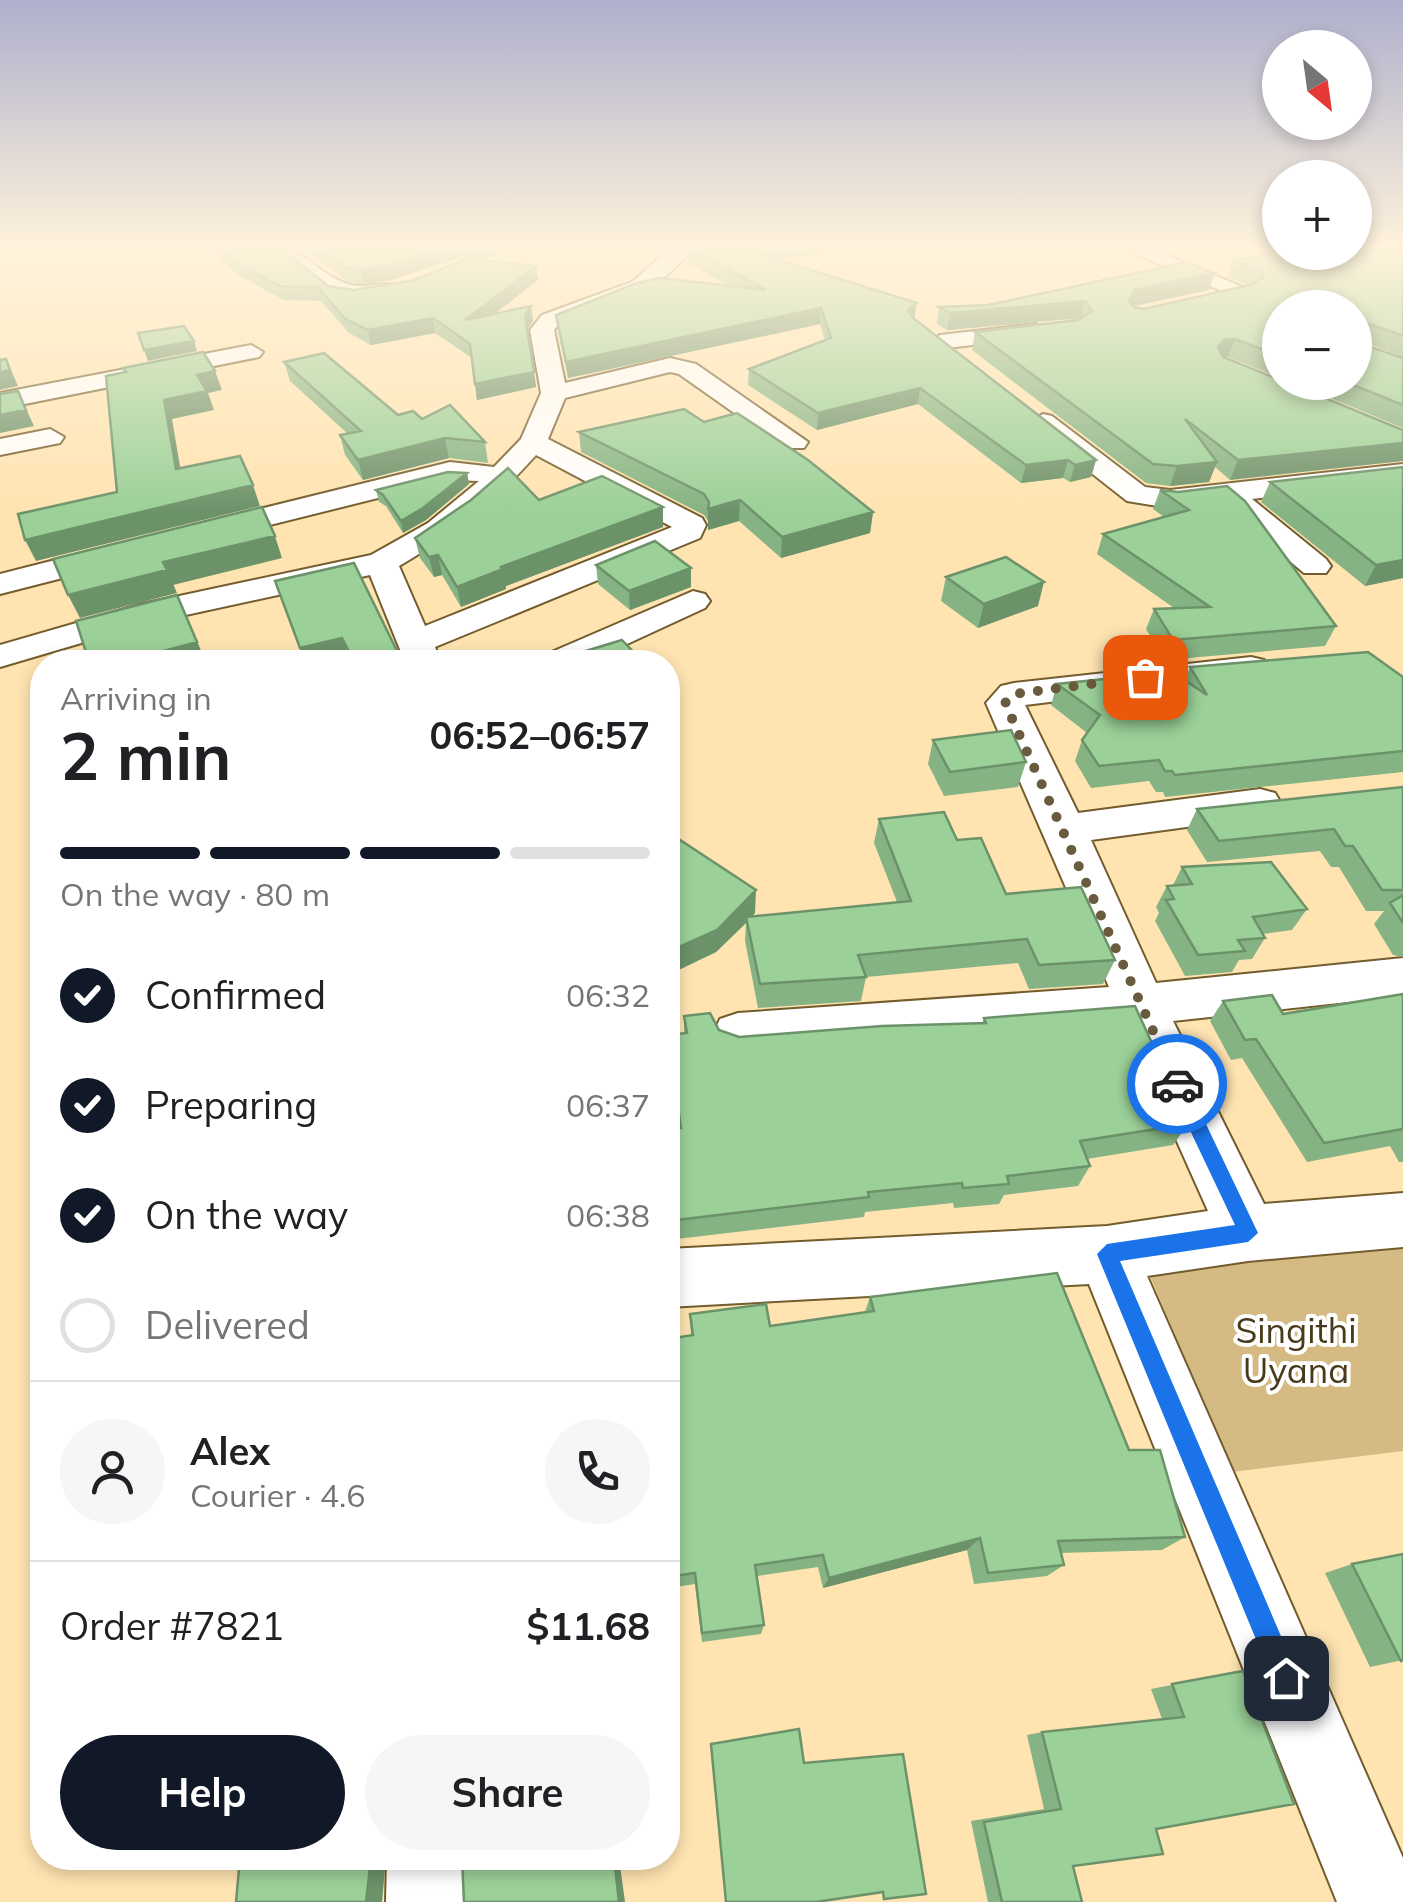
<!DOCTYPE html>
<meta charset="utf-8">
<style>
body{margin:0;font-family:Mulish,sans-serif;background:#f6f6f6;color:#202124;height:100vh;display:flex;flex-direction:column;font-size:38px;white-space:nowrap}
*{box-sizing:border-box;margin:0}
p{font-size:32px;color:#757577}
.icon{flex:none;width:55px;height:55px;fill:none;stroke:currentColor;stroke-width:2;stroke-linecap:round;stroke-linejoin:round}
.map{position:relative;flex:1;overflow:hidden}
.side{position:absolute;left:30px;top:650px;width:650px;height:1220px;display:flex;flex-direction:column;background:#fff;border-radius:40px;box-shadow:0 5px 15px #0003}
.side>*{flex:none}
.needle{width:65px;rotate:151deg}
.controls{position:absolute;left:1262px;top:30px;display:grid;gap:20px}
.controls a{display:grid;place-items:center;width:110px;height:110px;border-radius:50%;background:#fff;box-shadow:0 5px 15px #0003;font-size:50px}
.pin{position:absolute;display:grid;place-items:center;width:85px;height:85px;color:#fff;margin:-42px;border-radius:20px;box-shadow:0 5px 15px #0006}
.courier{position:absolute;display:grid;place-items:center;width:100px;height:100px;margin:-50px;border:8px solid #1a73e8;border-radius:50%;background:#fff;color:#222;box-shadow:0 2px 12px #0007}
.overview em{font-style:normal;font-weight:700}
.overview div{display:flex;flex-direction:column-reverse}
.overview{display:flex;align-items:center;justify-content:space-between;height:170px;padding:0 30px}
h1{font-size:65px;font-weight:700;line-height:75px}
.bar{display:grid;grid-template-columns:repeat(4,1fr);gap:15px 10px;align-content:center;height:120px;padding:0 30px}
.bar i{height:12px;border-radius:8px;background:#e0e0e0}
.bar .current{background:#111827}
.bar p{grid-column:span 4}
.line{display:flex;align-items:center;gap:25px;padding:0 30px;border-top:2px solid #e0e0e0}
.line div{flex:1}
.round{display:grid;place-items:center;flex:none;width:105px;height:105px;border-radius:52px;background:#f6f6f6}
ol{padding:0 30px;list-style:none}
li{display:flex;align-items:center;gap:30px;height:110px}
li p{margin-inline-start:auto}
li .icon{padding:10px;border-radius:50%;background:#111827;color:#fff;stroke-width:4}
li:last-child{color:#757577}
li i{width:55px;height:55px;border:5px solid #e0e0e0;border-radius:50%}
.primary-button{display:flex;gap:20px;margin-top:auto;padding:20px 30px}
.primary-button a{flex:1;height:115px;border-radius:60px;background:#111827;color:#fff;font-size:40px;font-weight:700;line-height:115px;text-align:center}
.primary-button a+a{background:#f6f6f6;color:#202124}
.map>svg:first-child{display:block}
.green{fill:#d6ba84}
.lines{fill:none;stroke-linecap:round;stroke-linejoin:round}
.minor-casing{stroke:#735c2d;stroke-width:4}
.minor{fill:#fff;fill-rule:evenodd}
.wall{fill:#85b383}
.shaded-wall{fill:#6c926a}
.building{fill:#9bd098;stroke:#6c926a;stroke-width:2.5}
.route{fill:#1a73e8}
.done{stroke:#6a5b3f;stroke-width:10;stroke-dasharray:0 18}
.labels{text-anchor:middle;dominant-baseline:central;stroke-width:8;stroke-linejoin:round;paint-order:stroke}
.near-park-label{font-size:35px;fill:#493a1b;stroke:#fff}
</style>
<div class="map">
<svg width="1403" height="1902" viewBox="0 0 1403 1902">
<rect width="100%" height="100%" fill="#ffe4b2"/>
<!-- green -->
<path class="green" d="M1403,1231v220l-171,21 -89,-213z"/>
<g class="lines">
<defs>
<path id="minor" d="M273,249c37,0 44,27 78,36 18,4 41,-7 54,5l-3,5c-50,12 -96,-6 -129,-46z
M670,249h21c-33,46 -82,58 -133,76l-4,5 11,53 105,-25 26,6 112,78 -4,6h-20l-105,-74 -9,-2 -105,26 -17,41 154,79 4,7 -6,13 -265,109 6,15h-36l-35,-87 -221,48 -149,44v-22l142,-41 229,-49 57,-32 51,-42 -29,-1 -248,62 -11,-2 -5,-7 5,-7 259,-64 44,5 27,-28 20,-46 -11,-63 12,-15 90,-33zM536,455l136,72 -247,99 -26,-60c52,-30 97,-66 137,-111z
M1125,249h28l101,43 -3,5h-16z
M1036,324l12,7 -4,5 -104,13 -12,-7 12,-7z
M251,345l12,7 -4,5 -259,52v-16z
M1043,414l9,2 93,71 25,3 233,-26v18l-151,17 74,60 5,7 -5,7h-22l-84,-71 -50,6 -43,-7 -93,-73 -4,-6z
M50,429l14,8 -4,6 -60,12v-16z
M118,544l11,3 5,7 -5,7 -129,33v-20z
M693,591l12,3 5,7 -5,7 -117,54h-46l5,-8z
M1251,657l13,3 5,8 -5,8 -239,29 53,108 182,-24 15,4 6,10 -6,10 -15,4 -169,23 65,143 247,-25v38l-230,25 91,183 139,-11v54l-155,14 -101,15 256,582v44h-66l-248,-618 -421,23v-58l439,-23 101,-15 -83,-186 -387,30 -18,-6 -7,-15 7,-15 18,-6 371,-26 -123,-284 15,-17 13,-3z
M387,1858h83v44h-84z"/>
</defs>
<!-- minor casing -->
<use href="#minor" class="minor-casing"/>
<!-- minor -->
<use href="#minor" class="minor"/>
</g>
<!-- wall -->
<path class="wall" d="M209,249h73l46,37 25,4 58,-9 59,-22 -6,-3 -72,24 -28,4 -15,-2 -46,-33h207l-29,11 55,6 2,14 -44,34 37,-8 2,15 -6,9 9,57 -59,13 -5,-42 -37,-25 -64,12 -22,-12 -28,-32 -37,-1 -46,-25z
M685,249h144v4l-53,6 138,60 182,141 -5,17 -21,5 -7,-4 -42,5 -103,-79 -101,26 -69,-45 1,-16 76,-29 -5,-16 -252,54 -10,-47 -2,-16 174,-29 -45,-24z
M1403,249v108l-41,-16v3l41,14v70l-111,-46h63l-75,-74v70l-52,-21h-5l57,23 -50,100 -15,-13 -6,15 -39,4 -24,-3 -174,-133 3,-18 103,-12 3,-2 -134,12 -10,-6 2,-17 49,-2 226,-32 -5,17 -76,16 11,3 104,-24 -20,-8 6,-16z
M284,362l114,53 24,4 63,23 3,21 -39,-5 -86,22 -18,-25 -5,-20 8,-1 -58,-53z
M704,422l169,90 -3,21 -89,25 -42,-37 -31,9v-9l-4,-6 -123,-63 -2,-20z
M467,473l2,11 -43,36 -23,13 -17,-27 -7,-4 -3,-12z
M1270,482l133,96 -38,8 -104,-84z
M1160,490l18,2 158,134 -11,20 -160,14 -19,-31 8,-20 20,-1 -77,-54 6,-20 61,-17 -11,-8z
M539,500l124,27 -157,59v3l-45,18 -19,-32 -8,2 -14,-19 -5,-20z
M596,565l95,3v19l-61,23 -32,-26z
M946,577l92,29 -60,22 -37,-27z
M275,581l126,81h-50l-2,-4 -18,4h-26z
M1190,667l213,10v95l-238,25 -2,-5h-7l-7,-11 -58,7 -16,-27 7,-21 5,-7 -36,-28 6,-21 128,-4z
M933,740l93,22 -8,25 -74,9 -16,-32z
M1403,787v170l-10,-2 -19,-31 10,-13h-18l-27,-44h-8l-11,-16 -113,11 -20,-32 10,-21z
M879,819l78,21 49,54 109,66 -12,24 -74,5 -11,-26 -152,14 -5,24 -103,7 -13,-67 1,-18 -30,29 -48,23 87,-62 -4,4 146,-15 -23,-59z
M1182,867l125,42 -15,21 -29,4 2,4 -13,21 -13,1 -7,12 -47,4 -30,-55 4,-8 -3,-6 11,-21 6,-1z
M1403,994v168h-4l-9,-16 -83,16 -65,-104 -11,2 -21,-39 13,-20 60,13z
M684,1016l55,21 243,-14 2,-5 188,69 -3,4 19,33 -15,21 -86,14 3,7 -12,20 -74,9 -5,9 -45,4 -1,-5 -88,9 -1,5 -196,23v-111l11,-1 -10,-71 -1,-22 16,-2z
M870,1297l259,153 56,87 -23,13 -101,3 3,12 -17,11 -73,8 -7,-34 -144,38 -5,-21 -61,9 7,49 -3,9 -59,8 -7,-58 -27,4v-249l23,-3 -1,-22 80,12 95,-14z
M1352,1564l51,96 -33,7 -45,-94z
M1243,1671l-87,158 -83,37 9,36h-94l-17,-81 73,-12 -17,-74 15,-3 120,-13 -11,-30z"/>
<!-- shaded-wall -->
<path class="shaded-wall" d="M442,249h21l1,7 -72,24 -28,4 -4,-14z
M474,249h36l-34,13z
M742,249h87v4l-87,10z
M536,266l2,14 -71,55 -2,-15z
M1214,273l-5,17 -80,17v-6l5,-11z
M1085,301l-4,17 -134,12 3,-17z
M917,303l-3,16 -8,6 2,-15z
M531,306l2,15 -7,10 -1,-15z
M821,308l-1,16 -252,54 -2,-16z
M433,318l2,15 -64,12 -3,-15z
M1235,339l-7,18 -11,1 1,-11 6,-7z
M194,341l3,10 -49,10 -4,-11z
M0,359l5,12 1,-12 12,27 -18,4z
M215,371l7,19 -14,3 6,17 -42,9 12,71 -8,-21 -12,-69 33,-25z
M534,372l2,15 -59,13 -2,-16z
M920,388l-2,16 -101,26 1,-17z
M18,391l16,35 -34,7v-18z
M445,438l4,20 -86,22 -5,-20z
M1403,443v18l-173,19 8,-20z
M1068,460l-5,18 -42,5 5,-18z
M1096,460l-5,17 -21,5 5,-17z
M1217,462l-8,20 -39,4 7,-20z
M467,473l2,11 -43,36 -23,13 -2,-12z
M253,485l7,21 -224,55 -11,-21z
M740,500l-1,21 -31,9v-21z
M663,507v20l-157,59v3l-45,18 -4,-20 44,-20z
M873,512l-3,21 -89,25 1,-21z
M275,536l7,22 -109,27 -10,-23z
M438,555l4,20 -8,2 -5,-20z
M1403,560v18l-38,8 11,-21z
M691,568v19l-61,23 -1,-19z
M167,570l10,23 -97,25 -12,-23z
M1044,582l-6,24 -60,22 6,-24z
M177,595l29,67h-83z
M342,638l7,20 -18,4h-26l-5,-14z
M399,655l2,7h-33z
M756,890l-1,23 -8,9 -1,-5v6l-30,29 -48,23v-23z
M980,1538l-13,12 -144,38 6,-10z
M371,1858h15l-4,44h-16z
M614,1858h5l6,44h-6z"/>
<!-- building -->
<path class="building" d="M220,249h62l46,37 25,4 58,-9 56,-22 69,7 -71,54 66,-14 -6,10 9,56 -59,12 -5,-40 -37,-26 -65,12 -23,-11 -27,-32 -38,-1 -46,-24z
M318,249h124l-52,17 -30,4 -14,-2z
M689,249h54l174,54 -9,7 5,8 183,142 -21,5 -7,-5 -42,5 -106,-77 -102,25 -69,-44 82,-31 -10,-30 -255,54 -10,-47 81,-32 23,-5 106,12z
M1355,249h48v87l-39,-14 -5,3 3,19 41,14v47l-57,-23h9v-74h-75v48l-45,-17 -11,1 -6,7 5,10 57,23v2h6l117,48v13l-165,17 -53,-41 32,43 -40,4 -24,-2 -178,-132 103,-12 14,-9 -7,-10 -135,12 -11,-6 49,-2 199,-43 27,11 -80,17 -5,11 5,6 10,2 106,-24 14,-8 -2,-5 -28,-11 46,-9h75z
M184,326l10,15 -50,9 -6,-17z
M203,352l12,19 -18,4 10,16 -43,9 12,69 64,-13 13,29 -228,55 -7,-26 99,-22 -11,-116 20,-4 -3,-4z
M324,353l74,62 15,-4 9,8 28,-14 35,37 -40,-4 -87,22 -18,-25 21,-4 -77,-69z
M6,359l4,11 -10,2v-12z
M18,391l8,19 -26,5v-21z
M684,409l20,13 33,-9 71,47 65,52 -91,25 -42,-37 -32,9 1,-7 -5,-8 -125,-62z
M1403,467v93l-27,5 -106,-83z
M508,468l31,32 63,-24 61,31 -162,60 2,2 -46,18 -19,-32 -9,2 -14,-19 56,-38z
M448,472l19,1 -44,35 -22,13 -18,-26 -7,-5z
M1227,486l18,15 91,125 -163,14 -19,-31 56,-2 -107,-73 86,-24 -29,-20 18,2z
M262,507l13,29 -112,26 4,8 -99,25 -15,-36z
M655,541l36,27 -62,23 -33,-26z
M1006,557l38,25 -60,22 -38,-27z
M354,563l45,92 -31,7h-14l-12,-24 -42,10 -25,-67z
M177,595l20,47 -74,20h-34l-13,-41z
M622,640l21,22h-73l-4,-5z
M1368,652l35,25v74l-228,24 -3,-4h-7l-6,-11 -60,6 -17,-26 18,-25 -43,-31 115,-12 35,23 -17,-28z
M1011,730l15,32 -76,10 -17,-32z
M1403,787v103h-21l-29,-44h-8l-11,-17 -115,12 -22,-32z
M944,812l13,28 24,-2 25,56 75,-7 34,73 -76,5 -12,-26 -169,16 8,22 -106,7 -14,-67 165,-16 -32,-82z
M668,832l88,58 -39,40 -49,22z
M1271,862l36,47 -54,8 12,21 -27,2 7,11 -47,4 -32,-55 8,-1 -7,-13 25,-2 -10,-17z
M1403,895v28l-13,-20z
M1403,994v135l-79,14 -68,-104 -11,1 -22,-39 49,-6 11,19z
M1135,1006l37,81h-5l21,37 -108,17 10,25 -83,10 2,8 -46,4 -1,-5 -94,9 1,5 -201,24v-92l13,-1 -13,-93 19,-2 -3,-17 26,-3 9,17 20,7 143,-11 104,-3 -2,-5z
M1057,1273l72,177h31l25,87 -127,4 6,24 -76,8 -8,-35 -151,40 -6,-23 -68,10 9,60 -62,8 -7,-60 -27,4v-238l25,-4 -3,-21 76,-10 4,22 104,-15 -4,-14z
M1403,1554v106l-2,1 -49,-97z
M1243,1671l51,133 -138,25 7,25 -90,12 9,36h-80l-18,-80 77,-13 -19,-77 142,-15 -12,-33z
M799,1729l5,34 99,-9 23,140 -42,5 -1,-7 -67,10h-90l-15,-158z
M240,1858h131l-5,44h-130z
M462,1858h152l5,44h-155z"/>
<!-- sky -->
<linearGradient id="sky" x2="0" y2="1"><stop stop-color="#aeafcc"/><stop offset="0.48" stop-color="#fff3dc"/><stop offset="1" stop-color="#fff3dc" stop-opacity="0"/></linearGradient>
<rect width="1403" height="515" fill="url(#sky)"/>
<!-- route -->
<path class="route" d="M1177,1076l7,2 74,155 -10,9 -128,19 179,417 -4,10 -9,4 -10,-4 -179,-434 10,-10 128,-19 -67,-141z"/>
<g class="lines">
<!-- done -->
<path class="done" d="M1145,677l-131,17 -9,9 172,381"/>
</g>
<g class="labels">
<!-- near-park labels -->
<g class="near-park-label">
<text x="1296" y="1330">Singithi<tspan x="1296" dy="40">Uyana</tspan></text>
</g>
</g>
</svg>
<div class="controls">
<a><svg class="needle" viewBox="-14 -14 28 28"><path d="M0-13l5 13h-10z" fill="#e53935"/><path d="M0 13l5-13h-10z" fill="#757577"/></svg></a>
<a>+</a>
<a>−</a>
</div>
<div class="pin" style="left:1145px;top:677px;background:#ea580c"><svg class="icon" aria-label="bag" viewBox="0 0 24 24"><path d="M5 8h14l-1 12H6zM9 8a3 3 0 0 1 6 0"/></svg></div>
<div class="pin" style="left:1286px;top:1678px;background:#1f2937"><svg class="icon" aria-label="home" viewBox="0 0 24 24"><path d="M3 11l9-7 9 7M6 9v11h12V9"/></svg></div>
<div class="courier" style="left:1177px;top:1084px"><svg class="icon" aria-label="car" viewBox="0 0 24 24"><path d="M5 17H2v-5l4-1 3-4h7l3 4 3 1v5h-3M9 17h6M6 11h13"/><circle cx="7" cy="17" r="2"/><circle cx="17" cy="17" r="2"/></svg></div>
<section class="side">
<div class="overview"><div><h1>2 min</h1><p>Arriving in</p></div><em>06:52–06:57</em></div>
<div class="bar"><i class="current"></i><i class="current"></i><i class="current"></i><i></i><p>On the way · 80 m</p></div>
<ol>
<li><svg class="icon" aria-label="check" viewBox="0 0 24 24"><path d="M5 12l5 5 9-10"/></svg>Confirmed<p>06:32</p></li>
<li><svg class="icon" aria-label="check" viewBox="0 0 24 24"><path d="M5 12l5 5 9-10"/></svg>Preparing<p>06:37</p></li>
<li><svg class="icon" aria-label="check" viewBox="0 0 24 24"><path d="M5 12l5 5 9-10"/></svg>On the way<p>06:38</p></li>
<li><i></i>Delivered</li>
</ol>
<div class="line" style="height:180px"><a class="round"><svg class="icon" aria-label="person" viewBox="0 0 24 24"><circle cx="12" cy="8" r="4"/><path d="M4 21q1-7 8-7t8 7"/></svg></a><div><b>Alex</b><p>Courier · 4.6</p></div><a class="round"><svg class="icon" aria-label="phone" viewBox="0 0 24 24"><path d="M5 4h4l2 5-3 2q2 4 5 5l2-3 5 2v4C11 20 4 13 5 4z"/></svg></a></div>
<div class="line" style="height:130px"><div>Order #7821</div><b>$11.68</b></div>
<div class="primary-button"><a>Help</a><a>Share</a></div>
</section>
</div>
